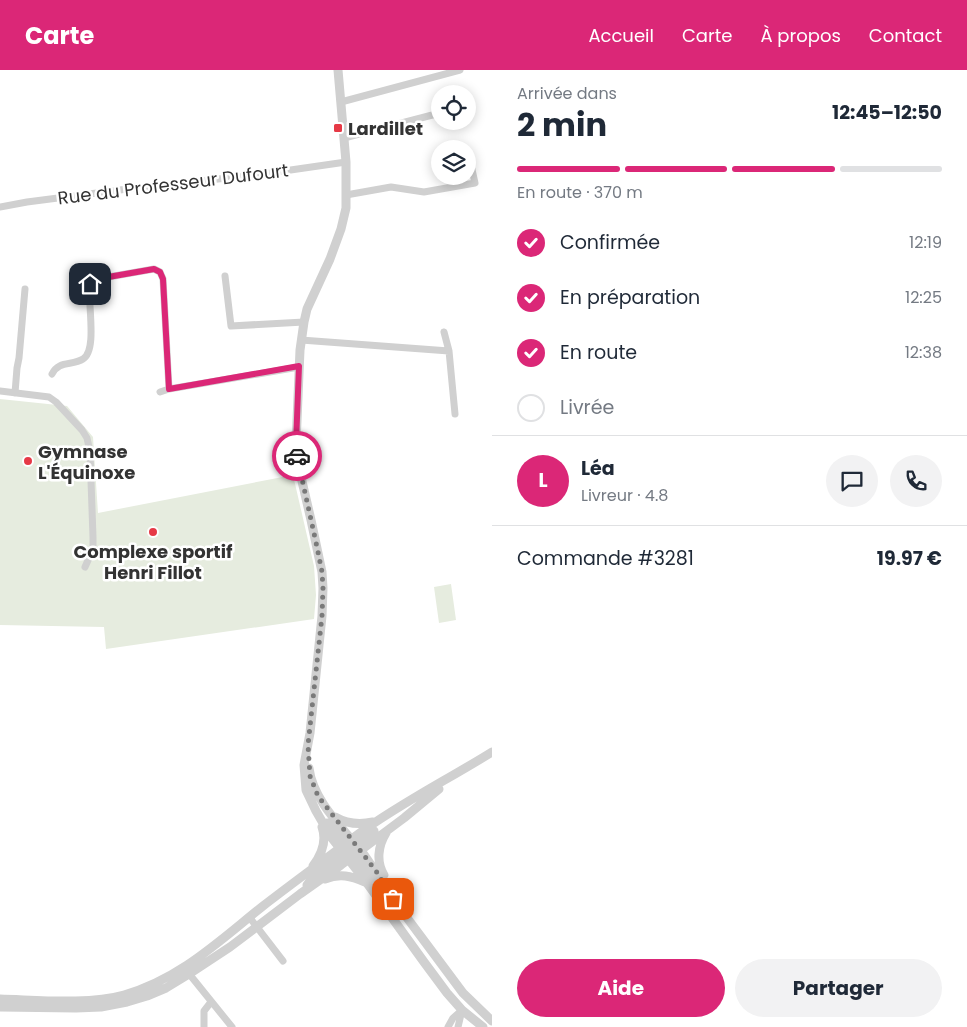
<!DOCTYPE html>
<html lang="fr">
<meta charset="utf-8">
<style>
body{margin:0;font-family:Poppins,sans-serif;background:#f2f2f3;color:#1f2937;height:100vh;display:flex;flex-direction:column;font-size:19px;white-space:nowrap}
*{box-sizing:border-box;margin:0}
p{font-size:16px;color:#747a83}
.icon{flex:none;width:28px;height:28px;fill:none;stroke:currentColor;stroke-width:2;stroke-linecap:round;stroke-linejoin:round}
.map{position:relative;flex:1;overflow:hidden}
.panel{display:flex;flex-direction:column;background:#fff;width:475px}
.panel>*{flex:none}
.tools{position:absolute;left:431px;top:15px;display:grid;gap:10px}
.tools a{display:grid;place-items:center;width:45px;height:45px;border-radius:50%;background:#fff;box-shadow:0 2px 12px #0003;font-size:25px}
.pin{position:absolute;display:grid;place-items:center;width:42px;height:42px;color:#fff;margin:-21px;border-radius:10px;box-shadow:0 2px 8px #0006}
.courier{position:absolute;display:grid;place-items:center;width:50px;height:50px;margin:-25px;border:4px solid #db2777;border-radius:50%;background:#fff;color:#222;box-shadow:0 1px 6px #0007}
.overview em{font-style:normal;font-weight:700}
.overview div{display:flex;flex-direction:column-reverse}
.overview{display:flex;align-items:center;justify-content:space-between;height:85px;padding:0 25px}
h1{font-size:32px;font-weight:700;line-height:38px}
.bar{display:grid;grid-template-columns:repeat(4,1fr);gap:8px 5px;align-content:center;height:60px;padding:0 25px}
.bar i{height:6px;border-radius:4px;background:#e0e1e3}
.bar .active{background:#db2777}
.bar p{grid-column:span 4}
.line{display:flex;align-items:center;gap:12px;padding:0 25px;border-top:1px solid #e0e1e3}
.line div{flex:1}
.round{display:grid;place-items:center;flex:none;width:52px;height:52px;border-radius:26px;background:#f2f2f3}
ol{padding:0 25px;list-style:none}
li{display:flex;align-items:center;gap:15px;height:55px}
li p{margin-inline-start:auto}
li .icon{padding:5px;border-radius:50%;background:#db2777;color:#fff;stroke-width:4}
li:last-child{color:#747a83}
li i{width:28px;height:28px;border:2px solid #e0e1e3;border-radius:50%}
.cta{display:flex;gap:10px;margin-top:auto;padding:10px 25px}
.cta a{flex:1;height:58px;border-radius:30px;background:#db2777;color:#fff;font-size:20px;font-weight:700;line-height:58px;text-align:center}
.cta a+a{background:#f2f2f3;color:#1f2937}
header{display:flex;align-items:center;gap:30px;box-sizing:border-box;height:70px;padding:0 25px;background:#db2777;color:#fff}
header strong{font-size:24px}
nav{display:flex;gap:28px;margin-inline-start:auto;font-size:18px}
main{display:flex;flex:1;min-height:0}
.map>svg:first-child{display:block}
.green{fill:#e6ecdf}
.lines{fill:none;stroke-linecap:round;stroke-linejoin:round}
.minor{stroke:#d0d0d0;stroke-width:7}
.tertiary{stroke:#d0d0d0;stroke-width:9}
.done{stroke:#7a7a7a;stroke-width:5;stroke-dasharray:0 9}
.route{stroke:#db2777;stroke-width:6}
.poi-dot{fill:#e63946;stroke:#fff;stroke-width:2}
.labels{text-anchor:middle;dominant-baseline:central;stroke-width:5;stroke-linejoin:round;paint-order:stroke}
.poi-label{font-size:18px;font-weight:bold;fill:#333;stroke:#fff;text-anchor:start}
.street-label{font-size:18px;fill:#333;stroke:#fff}
</style>
<header>
<strong>Carte</strong>
<nav><a>Accueil</a><a>Carte</a><a>À propos</a><a>Contact</a></nav>
</header>
<main>
<div class="map">
<svg width="492" height="957" viewBox="0 0 492 957">
<rect width="100%" height="100%" fill="#fff"/>
<!-- green -->
<path class="green" d="M0,329l67,7 26,31 5,76 195,-38 21,91 2,29 -2,24 -208,30 -2,-22 -104,-2z
M451,514l5,36 -17,3 -5,-36z"/>
<g class="lines">
<!-- minor -->
<path class="minor" d="M341,32l119,-32
M344,68l96,-25
M346,125l45,-8 33,5 51,-9 -4,-18
M0,137l27,-5 116,-15 113,-12 90,-13
M225,206l6,50 73,-4
M444,262l5,19
M301,270l148,11 6,63
M52,304c7,-14 20,-8 31,-15 15,-9 4,-58 7,-75l7,-5 57,-10 6,3 3,7 6,110
M0,321l49,6 7,5 26,28 5,8 3,14 3,85v12l-8,18
M160,322l9,-3 130,-22
M15,323l2,-25 2,-10 6,-69
M250,848l33,43
M186,900l46,57
M204,957v-16l7,-9
M448,957l5,-9 9,-8
M458,957l4,-17"/>
<!-- tertiary -->
<path class="tertiary" d="M338,0l8,92v46l-5,21 -11,30 -23,50 -3,13 -4,28 -4,94 2,20 13,56 11,52 1,16 -1,28 -12,117 -6,32 2,25 10,21 15,26 36,46 57,79 23,31 15,17 21,17
M309,698c4,34 37,63 56,88 10,14 18,29 28,43l70,94 29,28
M335,747c12,7 25,8 38,5
M327,753l18,22 10,9 20,25
M313,796c9,-12 14,-25 9,-39
M384,805c-8,-13 -6,-29 2,-42
M325,809c15,-6 26,-3 40,3
M307,815l7,-9 30,-21 8,-8 22,-16
M0,929c38,1 88,6 124,-4 56,-16 95,-54 139,-89 31,-24 63,-47 94,-71 42,-31 90,-55 135,-83
M0,937l76,1 25,-1 26,-5 20,-6 19,-8 23,-14 41,-27 70,-53 41,-29 63,-47 35,-29"/>
</g>
<g class="lines">
<!-- done -->
<path class="done" d="M297,386l20,91 5,25 1,16 -1,28 -14,129 2,31 8,20 48,62 13,17 5,10 9,14"/>
<!-- route -->
<path class="route" d="M90,214l7,-5 57,-10 6,3 3,7 6,110 130,-23 -3,78 1,12"/>
</g>
<!-- markers -->
<g class="poi-dot">
<rect x="333" y="53" width="10" height="10" rx="2.5"/>
<circle cx="28" cy="391" r="5"/>
<circle cx="153" cy="462" r="5"/>
</g>
<g class="labels">
<!-- poi labels -->
<g class="poi-label">
<text x="348" y="58">Lardillet</text>
<text x="38" y="381">Gymnase<tspan x="38" dy="21">L'Équinoxe</tspan></text>
<text x="153" y="481" text-anchor="middle">Complexe sportif<tspan x="153" dy="21">Henri Fillot</tspan></text>
</g>
<!-- street labels -->
<g class="street-label">
<text transform="translate(173 114) rotate(-7)">Rue du Professeur Dufourt</text>
</g>
</g>
</svg>
<div class="tools">
<a><svg class="icon" aria-label="locate" viewBox="0 0 24 24"><circle cx="12" cy="12" r="6"/><path d="M12 2v4M12 18v4M2 12h4M18 12h4"/></svg></a>
<a><svg class="icon" aria-label="layers" viewBox="0 0 24 24"><path d="M12 4l9 5-9 5-9-5zM3 14l9 5 9-5"/></svg></a>
</div>
<div class="pin" style="left:393px;top:829px;background:#ea580c"><svg class="icon" aria-label="bag" viewBox="0 0 24 24"><path d="M5 8h14l-1 12H6zM9 8a3 3 0 0 1 6 0"/></svg></div>
<div class="pin" style="left:90px;top:214px;background:#1f2937"><svg class="icon" aria-label="home" viewBox="0 0 24 24"><path d="M3 11l9-7 9 7M6 9v11h12V9"/></svg></div>
<div class="courier" style="left:297px;top:386px"><svg class="icon" aria-label="car" viewBox="0 0 24 24"><path d="M5 17H2v-5l4-1 3-4h7l3 4 3 1v5h-3M9 17h6M6 11h13"/><circle cx="7" cy="17" r="2"/><circle cx="17" cy="17" r="2"/></svg></div>
</div>
<section class="panel">
<div class="overview"><div><h1>2 min</h1><p>Arrivée dans</p></div><em>12:45–12:50</em></div>
<div class="bar"><i class="active"></i><i class="active"></i><i class="active"></i><i></i><p>En route · 370 m</p></div>
<ol>
<li><svg class="icon" aria-label="check" viewBox="0 0 24 24"><path d="M5 12l5 5 9-10"/></svg>Confirmée<p>12:19</p></li>
<li><svg class="icon" aria-label="check" viewBox="0 0 24 24"><path d="M5 12l5 5 9-10"/></svg>En préparation<p>12:25</p></li>
<li><svg class="icon" aria-label="check" viewBox="0 0 24 24"><path d="M5 12l5 5 9-10"/></svg>En route<p>12:38</p></li>
<li><i></i>Livrée</li>
</ol>
<div class="line" style="height:90px"><b class="round" style="background:#db2777;color:#fff">L</b><div><b>Léa</b><p>Livreur · 4.8</p></div><a class="round"><svg class="icon" aria-label="chat" viewBox="0 0 24 24"><path d="M4 5h16v11H9l-5 4z"/></svg></a><a class="round"><svg class="icon" aria-label="phone" viewBox="0 0 24 24"><path d="M5 4h4l2 5-3 2q2 4 5 5l2-3 5 2v4C11 20 4 13 5 4z"/></svg></a></div>
<div class="line" style="height:65px"><div>Commande #3281</div><b>19.97 €</b></div>
<div class="cta"><a>Aide</a><a>Partager</a></div>
</section>
</main>
